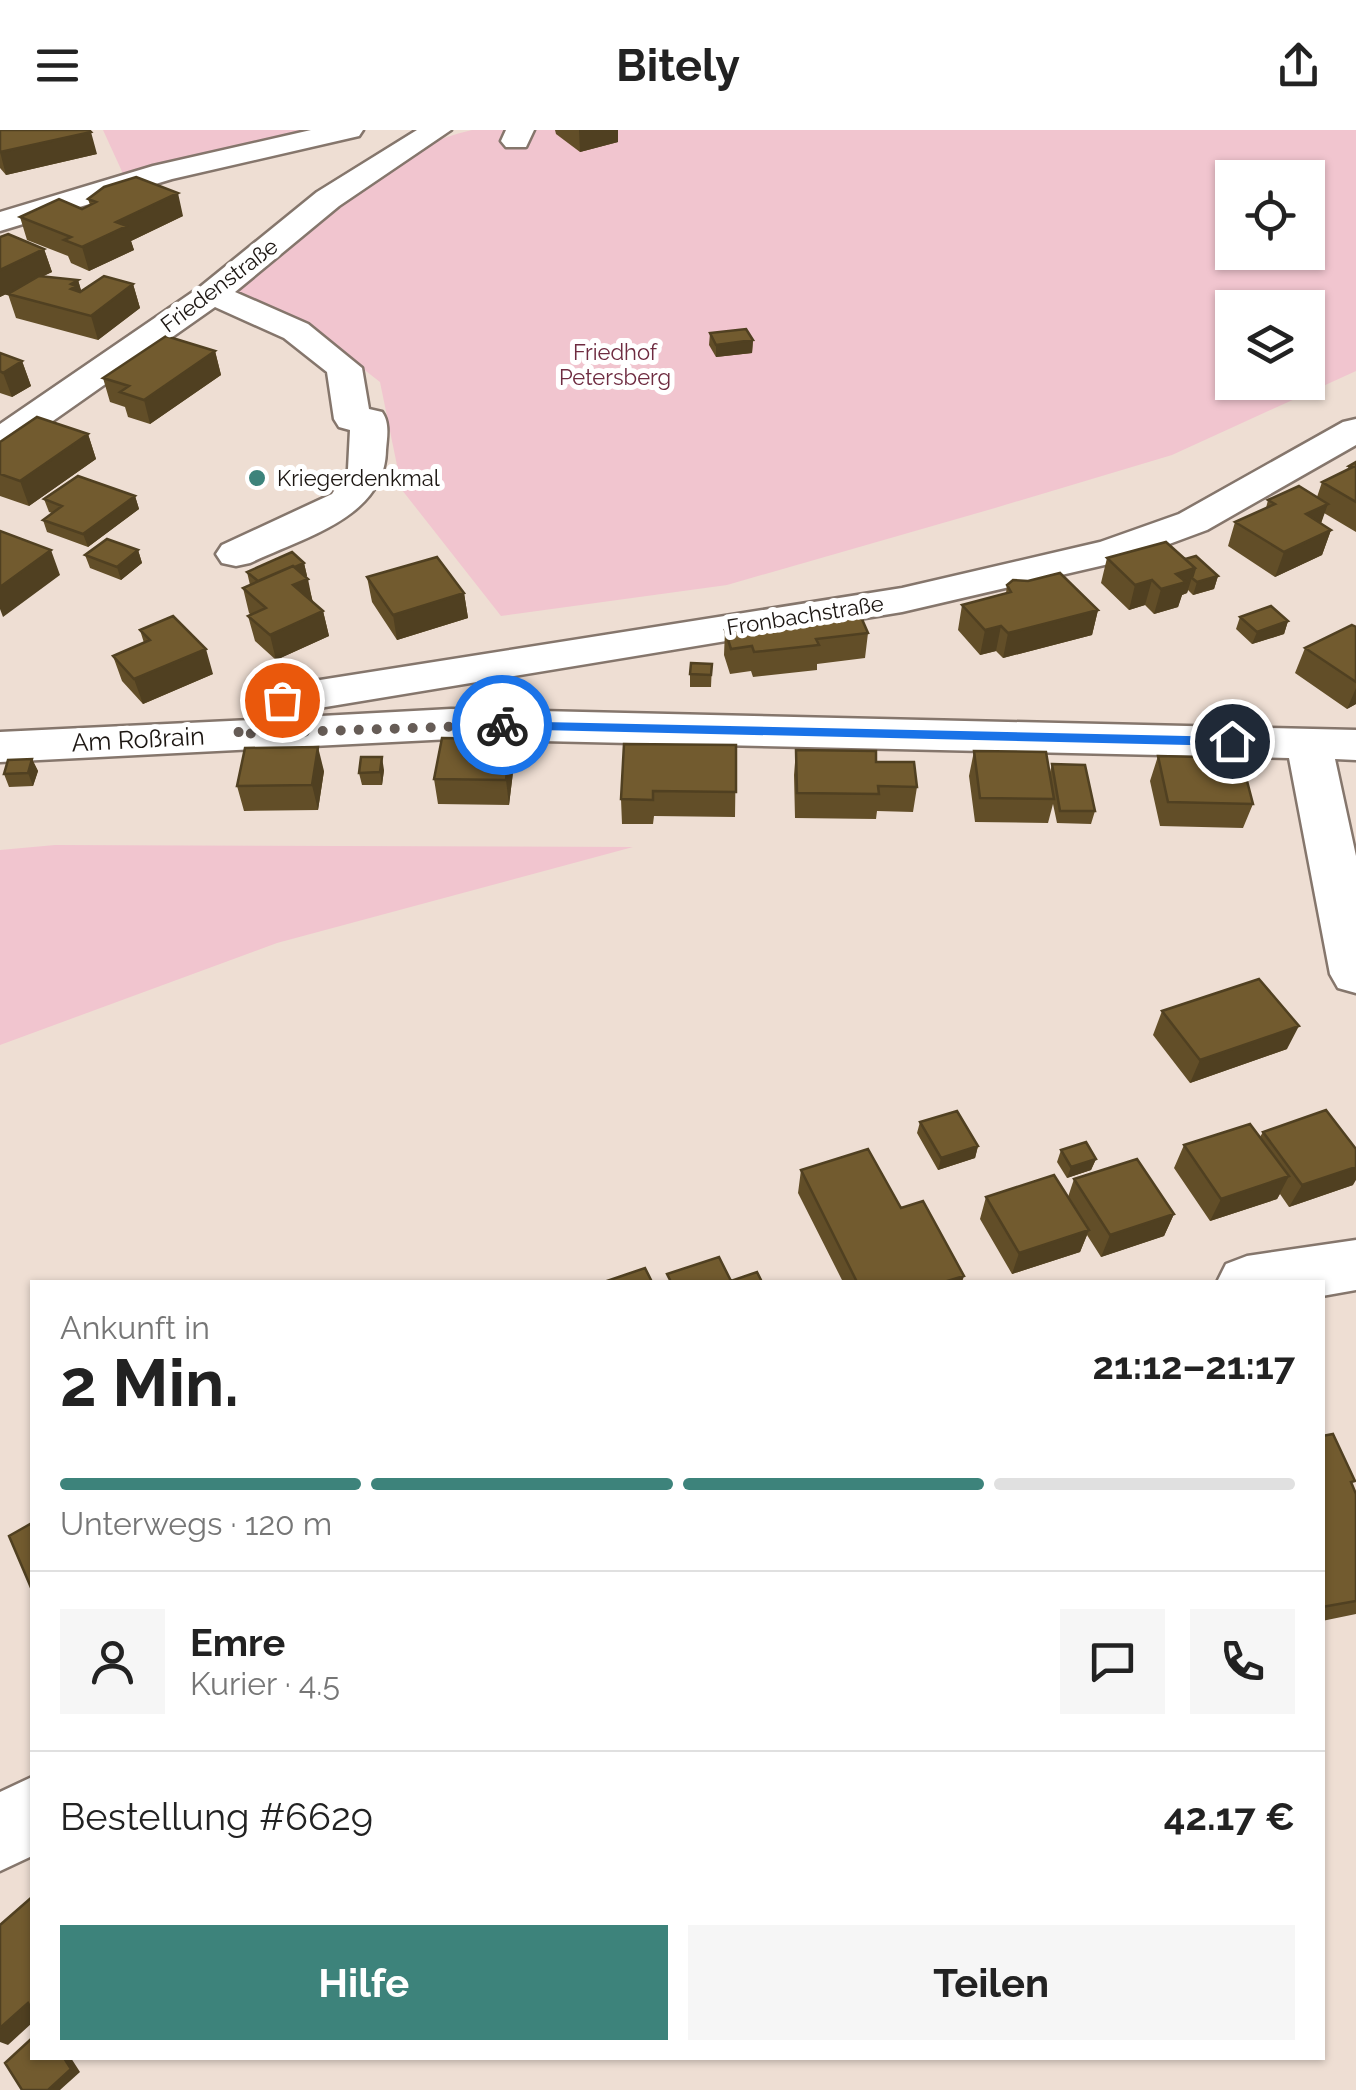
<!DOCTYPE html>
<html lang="de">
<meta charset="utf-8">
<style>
body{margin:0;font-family:Raleway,sans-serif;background:#f6f6f6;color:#222;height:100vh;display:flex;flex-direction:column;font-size:38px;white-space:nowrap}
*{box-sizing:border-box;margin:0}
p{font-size:32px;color:#767676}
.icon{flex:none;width:55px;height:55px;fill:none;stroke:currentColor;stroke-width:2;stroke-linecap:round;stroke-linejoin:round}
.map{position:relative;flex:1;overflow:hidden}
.panel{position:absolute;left:30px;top:1150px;width:1295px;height:780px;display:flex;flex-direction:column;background:#fff;border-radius:0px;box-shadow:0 2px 8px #0004}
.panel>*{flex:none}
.fabs{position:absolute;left:1215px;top:30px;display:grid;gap:20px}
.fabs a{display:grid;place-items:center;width:110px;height:110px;border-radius:0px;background:#fff;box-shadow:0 2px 8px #0004;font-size:50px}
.pin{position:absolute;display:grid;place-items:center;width:85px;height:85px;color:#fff;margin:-42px;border:5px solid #fff;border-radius:50%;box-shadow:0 2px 10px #0007}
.courier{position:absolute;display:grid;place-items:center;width:100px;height:100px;margin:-50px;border:8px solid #1a73e8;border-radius:50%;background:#fff;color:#222;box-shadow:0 2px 12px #0007}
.headline em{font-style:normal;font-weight:700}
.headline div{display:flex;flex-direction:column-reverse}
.headline{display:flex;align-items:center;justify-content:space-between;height:170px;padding:0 30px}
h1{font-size:65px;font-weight:700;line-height:75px}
.bar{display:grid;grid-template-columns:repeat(4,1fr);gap:15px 10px;align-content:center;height:120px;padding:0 30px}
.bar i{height:12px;border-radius:8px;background:#e0e0e0}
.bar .selected{background:#3d837b}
.bar p{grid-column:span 4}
.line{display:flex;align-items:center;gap:25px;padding:0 30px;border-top:2px solid #e0e0e0}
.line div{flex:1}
.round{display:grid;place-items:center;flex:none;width:105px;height:105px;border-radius:0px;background:#f6f6f6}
.cta{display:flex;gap:20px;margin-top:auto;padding:20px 30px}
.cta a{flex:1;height:115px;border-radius:0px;background:#3d837b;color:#fff;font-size:40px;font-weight:700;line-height:115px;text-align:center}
.cta a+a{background:#f6f6f6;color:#222}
header{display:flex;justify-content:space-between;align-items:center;height:130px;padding:0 30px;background:#fff;font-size:45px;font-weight:700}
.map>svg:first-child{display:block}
.green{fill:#f1c5cf;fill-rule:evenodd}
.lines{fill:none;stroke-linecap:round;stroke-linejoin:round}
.minor-casing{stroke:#85766c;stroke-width:5}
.minor{fill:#fff;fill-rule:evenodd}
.wall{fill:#624e28}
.shaded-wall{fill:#504021}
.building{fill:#725b2f;stroke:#504021;stroke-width:2.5}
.route{fill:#1a73e8}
.done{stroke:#665c56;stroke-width:10;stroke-dasharray:0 18}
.poi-dot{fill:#3d837b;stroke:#fff;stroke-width:4}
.labels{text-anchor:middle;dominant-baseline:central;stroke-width:10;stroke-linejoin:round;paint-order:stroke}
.far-street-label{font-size:22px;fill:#1c1612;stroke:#fff}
.far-park-label{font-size:22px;fill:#6e2b40;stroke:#fff}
.far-poi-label{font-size:22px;fill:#1c1612;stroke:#fff;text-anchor:start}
.street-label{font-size:25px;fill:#1c1612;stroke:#fff}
</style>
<header><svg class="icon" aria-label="menu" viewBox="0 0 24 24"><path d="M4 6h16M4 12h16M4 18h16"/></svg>Bitely<svg class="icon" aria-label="share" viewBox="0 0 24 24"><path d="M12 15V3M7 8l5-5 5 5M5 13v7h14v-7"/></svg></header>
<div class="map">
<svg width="1356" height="1960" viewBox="0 0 1356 1960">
<rect width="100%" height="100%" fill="#eeded3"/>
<!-- green -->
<path class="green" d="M103,0h245l-223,48z
M472,0h884v241l-184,84 -177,53 -268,77 -226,31 -99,-126 -22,-108 -77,-60 -77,-31c70,-57 156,-142 246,-161zM1232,48h76v74h-76zM1232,178h76v74h-76z
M55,715l578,2 -356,96 -277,102v-195z"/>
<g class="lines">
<defs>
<path id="minor" d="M311,0h52l-4,6 -187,43 -172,52v-19l153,-46z
M417,0h34l-112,76 -104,86 73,32 54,44 7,41 13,3c8,11 5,25 4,38 -1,68 -84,88 -136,113l-14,3 -14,-3 -6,-9 6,-9 110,-51 16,-25 2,-39 -11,-3 -5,-8 -7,-47 -43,-34 -69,-31 -202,142 -13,3v-28l200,-137 117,-95z
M506,0h28l-8,17h-20l-5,-6z
M1356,289v26l-149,85 -81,30 -224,52 -607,100 -11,6 167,-9 905,21v30l-21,-1 21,97v137l-18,-5 -8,-14 -41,-216 -838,-19 -451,23v-30l269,-13 -10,-3 -6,-10 13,-16 16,-4 620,-98 198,-46 79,-28 164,-92z
M1356,1110v50l-34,6v-14h-105l9,-18 21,-8z
M32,1647v79l-32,15v-79z"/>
</defs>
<!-- minor casing -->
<use href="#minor" class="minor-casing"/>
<!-- minor -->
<use href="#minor" class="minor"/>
</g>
<!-- wall -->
<path class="wall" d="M0,0l97,24 -91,21 -6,-7z
M555,0h63v12l-38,10 -24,-18z
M88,69l95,17 -52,25 3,9 -45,21 -18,-8 -3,-7 -41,-16 -7,-23 62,-8 8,-4z
M8,104l36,15 8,23 -9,4 35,4 3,11 23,-15 29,8 7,24 -42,32 -82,-22 -8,-24 10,-6 -18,9v-60z
M710,203l43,7 -1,13 -36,4 -7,-12z
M215,221l6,24 -71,49 -22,-7 -3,-10 -15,-5 -7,-24z
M0,223l22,8 9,25 -19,11 -12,-4z
M88,304l8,25 -67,47 -29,-10v-54z
M1356,332v70l-32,-19 -3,10 10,7 -9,25 -47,22 -47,-31 7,-24 31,-14 2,-8 49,-3 5,-15 25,-12 2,-4z
M135,366l4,13 -51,38 -41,-15 -4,-12 9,-7 -3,-1 -5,-13z
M138,420l4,13 -21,17 -31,-12 -5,-13z
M1107,428l78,1 33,17 -4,13 -21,6 -5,-5 -1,3 -5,2 -4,12 -24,7 -9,-9 -16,5 -28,-27z
M304,433l3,13 -1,1 7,25 10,9 6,25 -53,24 -21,-19 -7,-25 3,-1 -2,-2 -6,-25 7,-3 -3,-13z
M367,447l97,16 4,25 -71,22 -25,-38z
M1007,455l91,25 -6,25 -89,23 -7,-7 -16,4 -22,-25 4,-25 44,-12z
M1240,487l48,4 -4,13 -32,10 -16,-15z
M1356,497v77l-9,5 -52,-36 10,-25z
M140,500l73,44 -70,30 -21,-23 -9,-25 31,-13z
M725,500l143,3 -3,25 -48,6v6l-64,7 -2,-6 -21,3 -6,-19z
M712,534l-1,23h-21v-13z
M736,615l-1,72 -81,-1 -1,8h-31l-1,-25z
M796,620l80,12 41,25 -4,25 -36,-1 -1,8 -81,-1 -1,-43z
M974,621l76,21 2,-8 43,47 -4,13 -34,-1 -4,-19 -5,19 -73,-1 -6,-46z
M1158,626l95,48 -10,24 -83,-2 -10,-45z
M32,629l6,12 -5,15 -24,1 -5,-13z
M514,634l-5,41 -71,-1 -4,-25z
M384,640l-2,15h-20l-3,-12z
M324,641l-6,39 -74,1 -7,-25z
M1162,881l125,38 -97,34 -37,-48z
M920,992l58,24 -3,12 -37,12 -21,-37z
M1263,1002l90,53 -64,22 -9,-13 -3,5 -67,22 -36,-53 10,-23 76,-8z
M1061,1020l35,9 -5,11 -24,8 -10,-16z
M801,1040l100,38 61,74h-119l-45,-89z
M1074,1049l100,35 -10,22 -63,21 -14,-22 -7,17 -68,22 -32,-55 6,-22h82z
M1322,1306l34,58v120l-34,7z"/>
<!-- shaded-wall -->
<path class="shaded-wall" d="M579,0h39v12l-38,10z
M91,2l6,22 -91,21 -6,-23z
M178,63l5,23 -52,25 3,9 -45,21 -7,-24 34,-25z
M44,119l8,23 -52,25v-27z
M78,150l7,23 -1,7 -13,-26z
M133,154l7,24 -42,32 -7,-24z
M753,210l-1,13 -36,4v-12z
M215,221l6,24 -71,49 -6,-24z
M22,231l9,25 -19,11 -9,-24z
M88,304l8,25 -67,47 -9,-25z
M135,366l4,13 -51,38 -5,-13z
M1328,374l-9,25 -13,-15z
M1331,400l-9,25 -47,22 9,-25z
M51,420l9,25 -57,42 -3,-8v-22z
M138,420l4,13 -21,17 -4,-13z
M304,433l3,13 -44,19 -3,-12z
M1195,438l-8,25 -5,2 -4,12 -24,7 7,-25 15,-15z
M1218,446l-4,13 -21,6 4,-13z
M308,449l5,25 -20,-19z
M1152,450l-7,25 -16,5 6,-25z
M464,463l4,25 -71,22 -4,-25z
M1098,480l-6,25 -89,23 5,-25z
M323,481l6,25 -53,24 -6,-25z
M1288,491l-4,13 -32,10 5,-12z
M1001,496l-5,25 -16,4 5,-25z
M206,519l7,25 -70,30 -9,-25z
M1356,558v16l-9,5z
M511,609l3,25 -5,41 -3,-25z
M318,617l6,24 -6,39 -6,-25z
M382,627l2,13 -2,15 -2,-13z
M32,629l6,12 -5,15 -5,-13z
M1299,896l-12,23 -97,34 10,-23z
M978,1016l-3,12 -37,12 3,-12z
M1096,1029l-5,11 -24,8 4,-11z
M1356,1037v13l-3,5 -64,22 13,-22z
M1289,1046l-12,23 -67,22 11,-22z
M1174,1084l-10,22 -63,21 9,-22z
M1089,1100l-9,22 -68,22 7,-21z
M964,1146l-2,6h-18z
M28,1873l4,2v18l-24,22 -8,-3v-14z
M64,1928h7l9,14 -20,18h-12z"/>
<!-- building -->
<path class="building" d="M0,0h89l2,2 -91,20z
M136,47l42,16 -62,29 11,4 -45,21 -18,-7 7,-3 -51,-20 39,-18 23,10 14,-7 -8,-3 16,-12z
M8,104l36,15 -44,21v-33z
M39,146l39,4 -7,4 5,2 -5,3 9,3 24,-16 29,8 -42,32 -83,-22z
M746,199l7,11 -37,5 -6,-12z
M166,206l49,15 -71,49 -24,-8 9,-6 -26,-8z
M0,223l22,8 -19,12 -3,-2z
M37,287l51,17 -68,47 -20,-7v-32z
M1356,332v40l-34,-20 31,-15 -4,-1z
M78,346l57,20 -52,38 -40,-14 19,-14 -18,-7z
M1299,356l29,18 -22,10 25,16 -47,22 -49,-30 40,-18 -7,-4z
M0,401l51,19 -51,37z
M107,409l31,11 -21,17 -32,-12z
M1166,412l29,26 -19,6 10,8 -25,7 -9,-9 -17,5 -28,-27z
M292,422l12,11 -9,4 -2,-1 -35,15 -11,-9z
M1196,426l22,20 -21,6 -5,-4 3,-10 -10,-9z
M437,427l27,36 -71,22 -26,-38z
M293,436l15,13 -15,6 30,26 -53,24 -22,-19 18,-8 -23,-20z
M1060,443l38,37 -90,23 -7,-7 -16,4 -23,-25 49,-13 -4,-7 6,-5 15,1z
M1271,476l17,15 -31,11 -17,-15z
M858,480l10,23 -52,6 3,6 -65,7 -2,-6 -21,3 -6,-19z
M173,486l33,33 -72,30 -21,-23 37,-16 -10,-10z
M1352,495l4,2v55l-51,-34z
M691,533l21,1 -1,11 -21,-1z
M442,608l69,1 -5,41 -72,-1z
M624,614l112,1v47l-83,-1v9l-32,-1z
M318,617l-6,38 -75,1 8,-38z
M796,620l80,1v11h38l3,25 -39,-1 1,8 -82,-1z
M974,621l72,1 8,47 -74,-1z
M1158,626l83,2 12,46 -85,-2z
M361,627h21l-2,15 -21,1z
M32,629l-4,14 -24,1 4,-14z
M1052,634l33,1 10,46h-35z
M1259,849l40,47 -99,34 -38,-49z
M1326,980l30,39v18l-54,18 -39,-53z
M957,981l21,35 -37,12 -21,-36z
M1250,994l39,52 -68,23 -37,-54z
M1086,1012l10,17 -25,8 -10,-17z
M868,1019l33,59 22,-7 41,75 -20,6h-87l-56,-112z
M1137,1029l37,55 -64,21 -36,-56z
M1054,1045l35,55 -70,23 -33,-56z
M719,1127l12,24 26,-9 5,10h-91l-4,-8z
M645,1138l7,14h-48z
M1333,1304l22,47 -4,1 5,12v107l-34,6v-171z
M32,1393v67l-23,-54z
M32,1767v113l-4,-7 -28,25v-103z
M32,1908v20h32l7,11 -23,21h-26l-17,-27z"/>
<!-- route -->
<path class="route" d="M502,591l730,16 6,4 -6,5 -734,-17 -2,-4z"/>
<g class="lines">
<!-- done -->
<path class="done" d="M282,570l-46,34 266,-9"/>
</g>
<!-- markers -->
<circle class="poi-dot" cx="257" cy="348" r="10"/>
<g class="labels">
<!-- far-street labels -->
<g class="far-street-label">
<text transform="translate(219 155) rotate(-37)">Friedenstraße</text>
<text transform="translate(805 485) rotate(-9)">Fronbachstraße</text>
</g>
<!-- far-park labels -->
<g class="far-park-label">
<text x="615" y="222">Friedhof<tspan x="615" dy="25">Petersberg</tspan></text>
</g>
<!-- far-poi labels -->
<g class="far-poi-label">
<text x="277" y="348">Kriegerdenkmal</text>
</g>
<!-- street labels -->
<g class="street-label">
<text transform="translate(138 609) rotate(-3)">Am Roßrain</text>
</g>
</g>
</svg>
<div class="fabs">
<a><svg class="icon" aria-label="locate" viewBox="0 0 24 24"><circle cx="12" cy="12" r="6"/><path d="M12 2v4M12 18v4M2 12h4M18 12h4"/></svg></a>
<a><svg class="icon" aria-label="layers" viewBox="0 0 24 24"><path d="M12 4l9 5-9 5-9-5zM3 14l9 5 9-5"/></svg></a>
</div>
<div class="pin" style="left:282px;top:570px;background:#ea580c"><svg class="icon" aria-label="bag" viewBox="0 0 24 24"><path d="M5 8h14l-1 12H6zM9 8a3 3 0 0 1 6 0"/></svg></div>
<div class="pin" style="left:1232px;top:611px;background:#1f2937"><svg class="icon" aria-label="home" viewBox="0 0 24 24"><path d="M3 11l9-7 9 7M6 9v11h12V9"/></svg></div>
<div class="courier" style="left:502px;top:595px"><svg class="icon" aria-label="bike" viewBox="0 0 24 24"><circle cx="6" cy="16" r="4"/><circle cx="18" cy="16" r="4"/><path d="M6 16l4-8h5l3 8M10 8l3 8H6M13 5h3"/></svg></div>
<section class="panel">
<div class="headline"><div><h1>2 Min.</h1><p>Ankunft in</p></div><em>21:12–21:17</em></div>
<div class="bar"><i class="selected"></i><i class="selected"></i><i class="selected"></i><i></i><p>Unterwegs · 120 m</p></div>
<div class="line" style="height:180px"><a class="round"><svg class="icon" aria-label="person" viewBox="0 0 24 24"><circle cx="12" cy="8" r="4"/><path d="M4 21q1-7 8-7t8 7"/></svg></a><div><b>Emre</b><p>Kurier · 4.5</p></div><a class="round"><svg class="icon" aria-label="chat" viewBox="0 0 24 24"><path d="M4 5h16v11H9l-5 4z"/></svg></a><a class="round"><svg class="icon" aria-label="phone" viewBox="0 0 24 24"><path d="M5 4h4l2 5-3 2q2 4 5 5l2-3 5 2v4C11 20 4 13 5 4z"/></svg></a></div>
<div class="line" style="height:130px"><div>Bestellung #6629</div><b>42.17 €</b></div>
<div class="cta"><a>Hilfe</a><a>Teilen</a></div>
</section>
</div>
